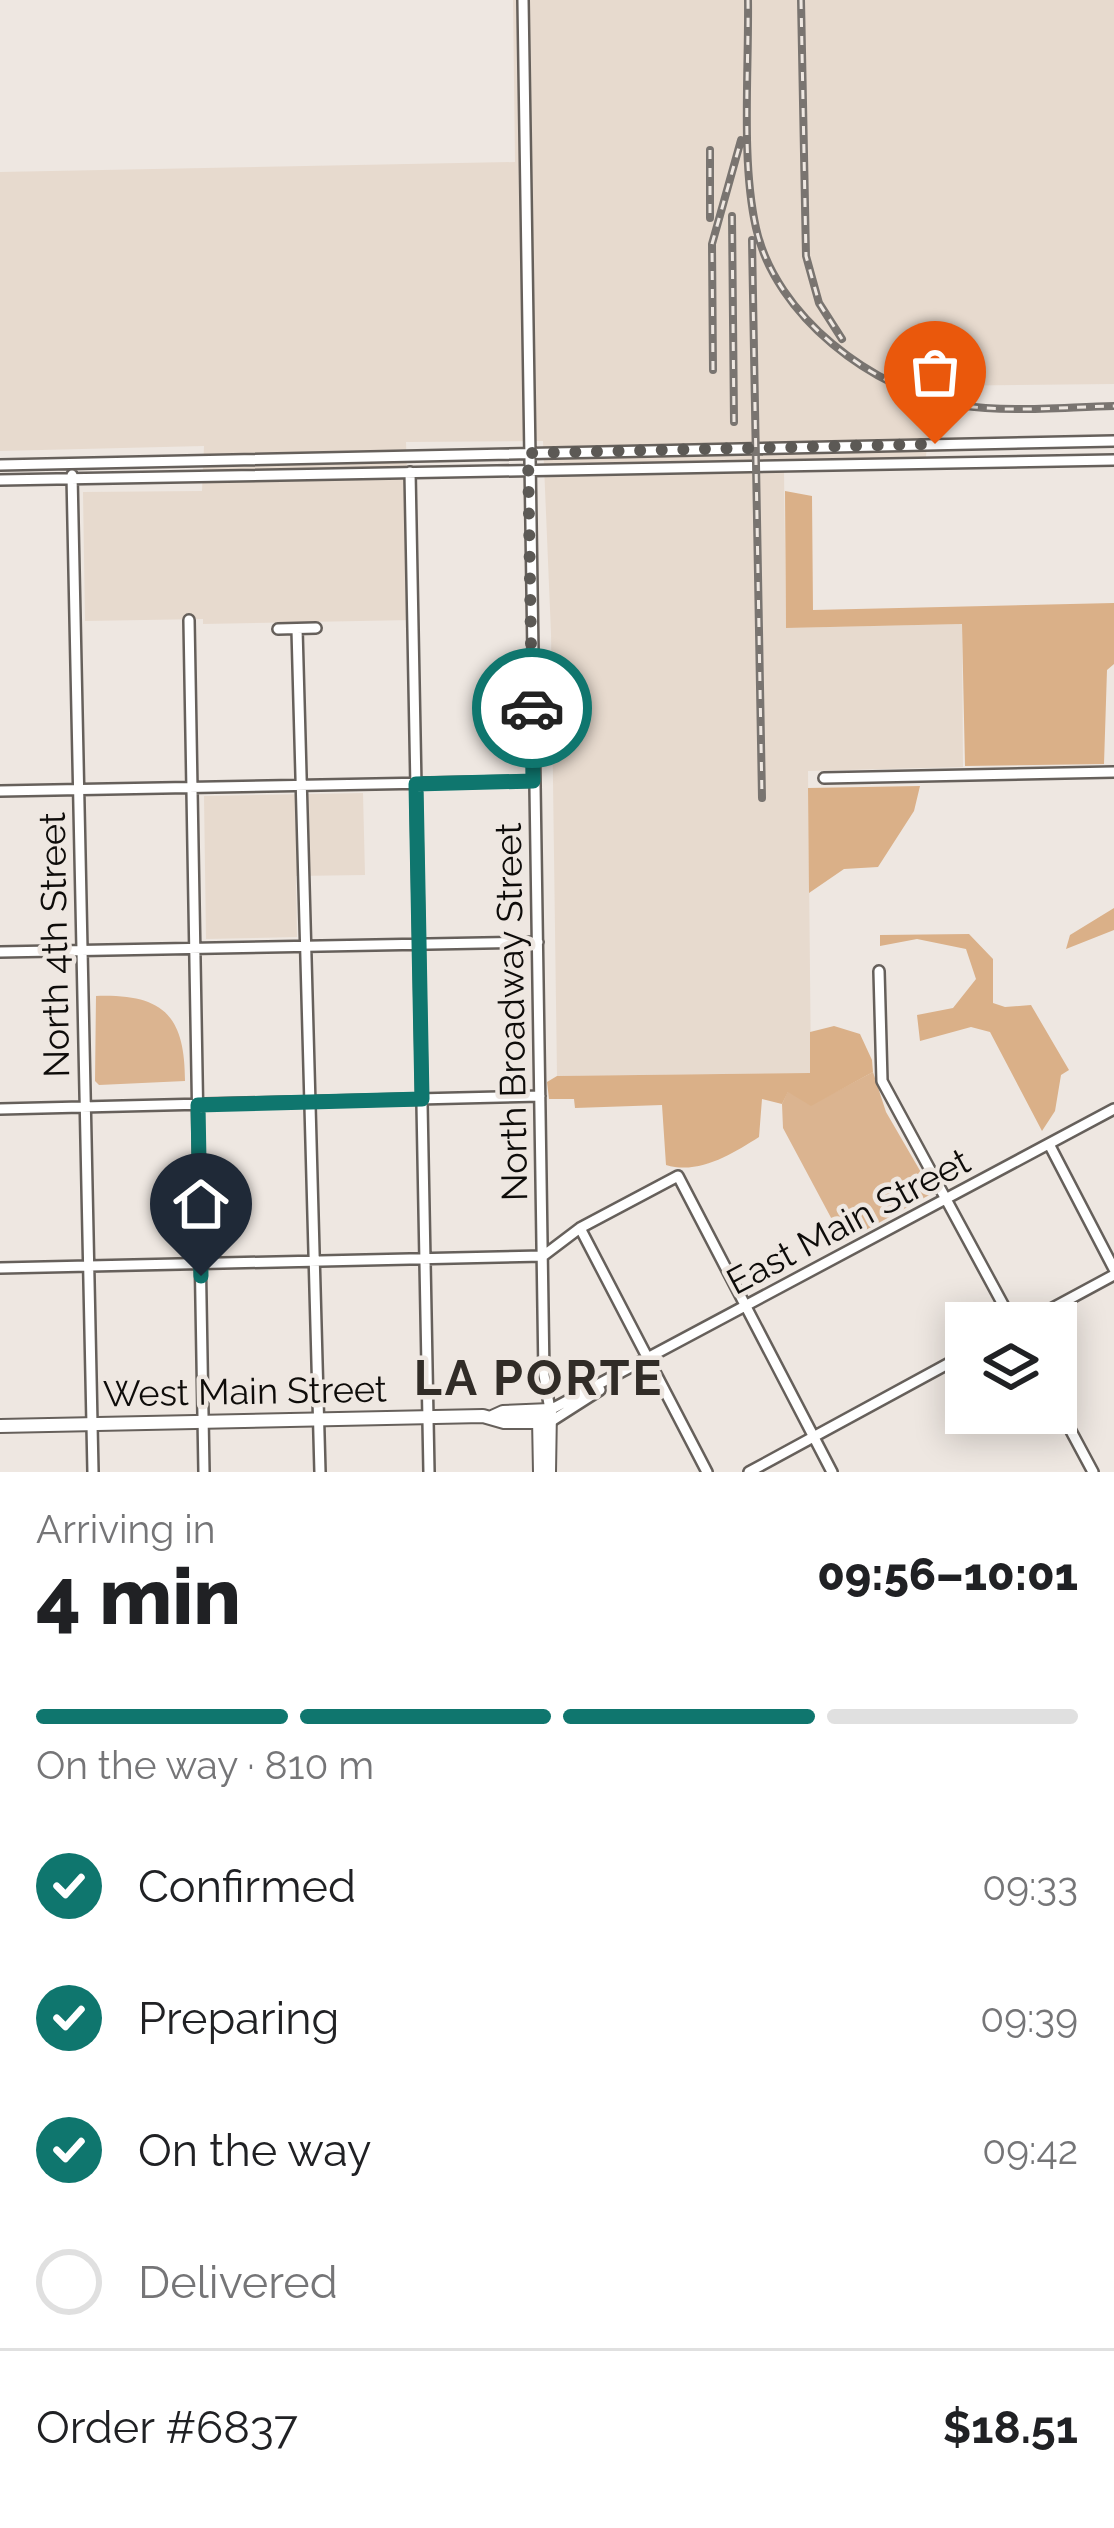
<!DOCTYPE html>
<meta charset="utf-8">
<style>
body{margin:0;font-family:Raleway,sans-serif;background:#f6f6f6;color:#202124;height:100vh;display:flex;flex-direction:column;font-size:45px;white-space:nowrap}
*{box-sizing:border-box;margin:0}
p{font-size:39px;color:#757577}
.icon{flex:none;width:66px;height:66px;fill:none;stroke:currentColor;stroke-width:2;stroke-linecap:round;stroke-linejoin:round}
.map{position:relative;height:1472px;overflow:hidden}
.side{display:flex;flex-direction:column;background:#fff;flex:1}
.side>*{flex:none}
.tools{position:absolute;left:945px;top:1302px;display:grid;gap:24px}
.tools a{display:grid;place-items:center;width:132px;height:132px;border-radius:0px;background:#fff;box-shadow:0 6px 30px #0003;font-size:60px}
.pin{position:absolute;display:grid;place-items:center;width:102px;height:102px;color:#fff;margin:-123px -51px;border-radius:50% 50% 50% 0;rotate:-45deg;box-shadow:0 0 12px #0007}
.pin .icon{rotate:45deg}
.courier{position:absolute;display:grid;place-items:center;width:120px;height:120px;margin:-60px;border:9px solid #0f766e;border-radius:50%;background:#fff;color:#222;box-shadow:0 3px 15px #0007}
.headline em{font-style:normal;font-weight:800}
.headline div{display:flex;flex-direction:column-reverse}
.headline{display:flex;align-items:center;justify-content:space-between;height:204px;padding:0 36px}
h1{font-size:78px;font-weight:800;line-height:90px}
.bar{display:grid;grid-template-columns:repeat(4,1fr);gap:18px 12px;align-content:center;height:144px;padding:0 36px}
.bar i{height:15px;border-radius:9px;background:#e0e0e0}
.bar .on{background:#0f766e}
.bar p{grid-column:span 4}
.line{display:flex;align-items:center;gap:30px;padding:0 36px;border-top:3px solid #e0e0e0}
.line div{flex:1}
ol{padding:0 36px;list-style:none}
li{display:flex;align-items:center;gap:36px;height:132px}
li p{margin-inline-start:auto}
li .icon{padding:12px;border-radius:50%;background:#0f766e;color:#fff;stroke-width:4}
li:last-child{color:#757577}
li i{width:66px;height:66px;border:6px solid #e0e0e0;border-radius:50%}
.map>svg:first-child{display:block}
.built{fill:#e7dace}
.green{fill:#dbb490}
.forest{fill:#dab088}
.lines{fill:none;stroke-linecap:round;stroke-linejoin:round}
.minor-casing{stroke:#66605b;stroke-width:14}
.major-casing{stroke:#66605b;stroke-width:16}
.minor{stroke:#fff;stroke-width:9}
.major{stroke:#fff;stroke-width:12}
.rail-casing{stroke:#797470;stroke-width:8}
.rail{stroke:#eee7e1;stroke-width:3;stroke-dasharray:9;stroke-linecap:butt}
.done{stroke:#5c5955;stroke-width:12;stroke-dasharray:0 21.6}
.route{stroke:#0f766e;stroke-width:15}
.labels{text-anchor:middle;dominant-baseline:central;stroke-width:9;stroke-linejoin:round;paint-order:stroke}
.street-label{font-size:36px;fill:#0e0c0a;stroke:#eee7e1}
.district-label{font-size:48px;font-weight:bold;letter-spacing:3px;fill:#312c27;stroke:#eee7e1}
</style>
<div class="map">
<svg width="1114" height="1472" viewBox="0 0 1114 1472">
<rect width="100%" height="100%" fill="#eee7e1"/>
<!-- built -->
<path class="built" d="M513,0h601v384l-182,2 -7,82 -141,3 2,157 176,-4 1,143 -155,4 3,302 -254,3 -6,-443 -8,-192 -137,1 6,178 -209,4v-5l-118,2 -2,-129 119,-1 2,-45 -204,5v-279l515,-10z
M363,793l2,82 -69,1 1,61 -91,2 -2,-143z"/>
<!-- green -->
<path class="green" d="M96,996c66,-2 89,18 89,85l-86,4 -4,-4z
M873,1072l13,40 47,81 -89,49 -61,-114 -1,-24 6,-13 23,14z"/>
<!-- forest -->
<path class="forest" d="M785,491l27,5 1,114 301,-7v61l-7,6 -3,94 -139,2 -3,-142 -176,4z
M920,786l-6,25 -36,56 -34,2 -35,24 -1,-105z
M1114,908v22l-48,19 4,-14z
M969,934l24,25v44l12,4 26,-2 38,65 -8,5 -6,36 -13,20 -52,-99 -19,-5 -51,14 -3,-26 36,-7 23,-29 -10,-30 -49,-10 -37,7v-11z
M834,1026l26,8 12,26 1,12 -62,34 -23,-14 -6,12 -20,-5 -3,38c-27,17 -60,38 -93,28l-4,-60 -87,3 -1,-9h-25l-2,-17 10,-6 253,-3v-41z"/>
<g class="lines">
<defs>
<path id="minor" d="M523,0l21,1375 6,35 564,-301
M0,465l1114,-24
M410,472l19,1000
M72,475l21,997
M0,480l1114,-20
M189,620l15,852
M278,629l38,-1
M297,629l23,843
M824,778l290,-6
M0,791l534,-10
M0,952l538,-10
M879,971l3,110 131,242
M0,1109l540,-13
M1049,1144l65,125
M580,1228l127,244
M0,1268l543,-12 37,-28 98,-52 154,296
M1025,1323l89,-48
M1056,1403l37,69
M550,1422l50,-32
M749,1472l217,-118"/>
<path id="major" d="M492,1417l11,-5 47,-2 -1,62
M539,1418l1,54
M0,1426l483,-10 21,6h46"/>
</defs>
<!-- minor casing -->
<use href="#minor" class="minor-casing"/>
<!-- major casing -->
<use href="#major" class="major-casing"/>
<!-- minor -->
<use href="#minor" class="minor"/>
<!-- major -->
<use href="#major" class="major"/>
<defs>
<path id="rail" d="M748,0c1,70 -7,161 8,228 19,87 117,163 203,177 50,8 104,2 155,1
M801,0l5,256 13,47 23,36
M710,150v68
M732,216l2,206
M752,240l10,558
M713,370l-1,-126 29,-104"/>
</defs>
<!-- rail casing -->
<use href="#rail" class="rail-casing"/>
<!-- rail -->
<use href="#rail" class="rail"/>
</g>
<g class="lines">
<!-- done -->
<path class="done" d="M532,708l-4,-255 407,-9"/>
<!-- route -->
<path class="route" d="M201,1276l-3,-171 224,-6 -6,-315 117,-3 -1,-73"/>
</g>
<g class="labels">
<!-- street labels -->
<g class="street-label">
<text transform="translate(54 945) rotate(-91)">North 4th Street</text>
<text transform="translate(511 1012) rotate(-91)">North Broadway Street</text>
<text transform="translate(848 1221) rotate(-28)">East Main Street</text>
<text transform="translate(245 1391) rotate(-1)">West Main Street</text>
</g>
<!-- district labels -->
<g class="district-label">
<text x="539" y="1378">LA PORTE</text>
</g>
</g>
</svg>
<div class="tools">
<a><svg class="icon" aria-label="layers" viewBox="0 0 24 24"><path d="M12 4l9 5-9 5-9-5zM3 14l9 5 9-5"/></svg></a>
</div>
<div class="pin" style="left:935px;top:444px;background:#ea580c"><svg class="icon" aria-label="bag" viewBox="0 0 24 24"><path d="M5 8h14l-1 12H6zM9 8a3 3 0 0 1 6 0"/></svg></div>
<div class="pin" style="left:201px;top:1276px;background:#1f2937"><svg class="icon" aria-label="home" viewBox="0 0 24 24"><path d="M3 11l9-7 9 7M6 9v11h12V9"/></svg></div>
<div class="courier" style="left:532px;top:708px"><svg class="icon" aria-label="car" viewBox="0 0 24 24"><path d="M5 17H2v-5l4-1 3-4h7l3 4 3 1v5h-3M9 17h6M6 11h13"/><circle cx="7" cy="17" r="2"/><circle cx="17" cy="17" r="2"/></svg></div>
</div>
<section class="side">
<div class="headline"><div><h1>4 min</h1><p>Arriving in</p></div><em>09:56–10:01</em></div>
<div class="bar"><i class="on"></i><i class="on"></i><i class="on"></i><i></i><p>On the way · 810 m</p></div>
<ol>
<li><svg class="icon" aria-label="check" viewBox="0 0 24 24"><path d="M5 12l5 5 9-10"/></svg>Confirmed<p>09:33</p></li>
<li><svg class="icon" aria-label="check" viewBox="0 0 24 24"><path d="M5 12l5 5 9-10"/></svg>Preparing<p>09:39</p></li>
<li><svg class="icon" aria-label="check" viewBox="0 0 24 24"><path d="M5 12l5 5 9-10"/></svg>On the way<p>09:42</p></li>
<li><i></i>Delivered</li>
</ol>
<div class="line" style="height:156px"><div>Order #6837</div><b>$18.51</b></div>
</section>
